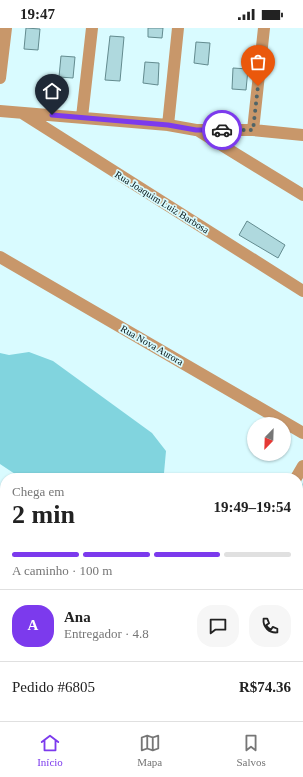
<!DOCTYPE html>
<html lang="pt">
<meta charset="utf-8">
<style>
body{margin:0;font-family:"Times New Roman",serif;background:#f6f6f6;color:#222;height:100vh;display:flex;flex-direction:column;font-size:15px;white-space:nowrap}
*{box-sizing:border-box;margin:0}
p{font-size:13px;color:#767676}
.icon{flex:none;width:22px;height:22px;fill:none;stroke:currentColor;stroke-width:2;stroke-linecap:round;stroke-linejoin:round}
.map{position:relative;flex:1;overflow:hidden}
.sheet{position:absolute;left:0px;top:445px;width:303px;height:248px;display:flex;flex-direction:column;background:#fff;border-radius:16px 16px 0 0;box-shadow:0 1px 3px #0004}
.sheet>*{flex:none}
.needle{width:26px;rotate:203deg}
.fabs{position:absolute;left:247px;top:389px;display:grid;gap:8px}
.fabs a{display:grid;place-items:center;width:44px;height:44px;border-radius:50%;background:#fff;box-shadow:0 1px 3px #0004;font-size:20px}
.pin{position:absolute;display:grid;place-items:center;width:34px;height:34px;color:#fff;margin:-41px -17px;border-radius:50% 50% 50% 0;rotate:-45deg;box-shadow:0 0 4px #0007}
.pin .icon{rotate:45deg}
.courier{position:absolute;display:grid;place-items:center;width:40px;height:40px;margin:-20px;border:3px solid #7c3aed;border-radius:50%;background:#fff;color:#222;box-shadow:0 1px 5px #0007}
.summary em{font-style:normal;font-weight:800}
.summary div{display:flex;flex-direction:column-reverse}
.summary{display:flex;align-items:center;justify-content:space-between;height:68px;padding:0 12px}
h1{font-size:26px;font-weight:800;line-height:30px}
.bar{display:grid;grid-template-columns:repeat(4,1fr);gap:6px 4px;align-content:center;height:48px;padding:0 12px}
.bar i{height:5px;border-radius:3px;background:#e0e0e0}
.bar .current{background:#7c3aed}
.bar p{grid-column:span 4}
.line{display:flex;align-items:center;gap:10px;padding:0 12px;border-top:1px solid #e0e0e0}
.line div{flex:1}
.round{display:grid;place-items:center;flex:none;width:42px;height:42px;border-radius:16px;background:#f6f6f6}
.status{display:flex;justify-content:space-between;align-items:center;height:28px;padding:0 20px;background:#fff;direction:ltr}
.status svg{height:11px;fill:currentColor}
.tab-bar{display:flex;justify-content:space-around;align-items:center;height:56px;border-top:1px solid #e0e0e0;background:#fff;font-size:11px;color:#767676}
.tab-bar a{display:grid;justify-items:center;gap:2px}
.tab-bar .current{color:#7c3aed}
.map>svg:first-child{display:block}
.green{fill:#81d4de}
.building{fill:#afd9de;stroke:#638b8f}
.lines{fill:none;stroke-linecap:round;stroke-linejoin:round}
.minor{stroke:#c8976a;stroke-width:12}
.done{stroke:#4f6467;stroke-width:4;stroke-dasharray:0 7.2}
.route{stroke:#7c3aed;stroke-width:5}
.labels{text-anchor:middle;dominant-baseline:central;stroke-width:3.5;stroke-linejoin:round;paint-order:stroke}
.street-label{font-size:10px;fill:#041315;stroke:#d9fbff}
</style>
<div class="status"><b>19:47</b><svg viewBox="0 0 49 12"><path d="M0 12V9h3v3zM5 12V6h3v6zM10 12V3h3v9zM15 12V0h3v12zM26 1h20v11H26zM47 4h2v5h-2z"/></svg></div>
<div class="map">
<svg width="303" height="693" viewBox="0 0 303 693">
<rect width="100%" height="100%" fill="#d9fbff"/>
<!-- green -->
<path class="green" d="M29,324l24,9 99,72 14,18 -2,22 -6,5h-137l-21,-14v-111l9,2z
M303,455v78l-5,-3v-66z"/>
<!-- building -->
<path class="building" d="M26,0l14,1 -2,21 -14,-1z
M148,0h15l-1,10 -14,-1z
M110,8l14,1 -4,44 -15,-1z
M196,14l14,1 -2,22 -14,-2z
M61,28l14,1 -2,21 -14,-1z
M145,34l14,1 -1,22 -15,-2z
M233,40l15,1 -2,21 -14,-1z
M247,193l38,24 -7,13 -39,-23z"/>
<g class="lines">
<!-- minor -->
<path class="minor" d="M0,50l6,-50
M0,83l168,14 28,5h57l50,5
M22,85l281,178
M82,89l10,-89
M168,97l10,-97
M197,102l106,65
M253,102l11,-102
M0,229l303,176
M296,450l7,-12
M0,535l5,3
M298,539l5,3
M0,636l5,2
M93,688l9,5
M285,688l9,5
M149,693l3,-5"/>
</g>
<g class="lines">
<!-- done -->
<path class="done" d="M222,102h31l5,-44"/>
<!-- route -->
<path class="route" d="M52,87l116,10 28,5h26"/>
</g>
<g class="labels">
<!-- street labels -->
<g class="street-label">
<text transform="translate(162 174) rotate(32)">Rua Joaquim Luiz Barbosa</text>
<text transform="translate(152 317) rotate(30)">Rua Nova Aurora</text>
</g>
</g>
</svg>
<div class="fabs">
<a><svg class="needle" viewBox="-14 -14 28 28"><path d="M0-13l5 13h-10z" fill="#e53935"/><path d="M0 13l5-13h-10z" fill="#767676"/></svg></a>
</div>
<div class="pin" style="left:258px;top:58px;background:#ea580c"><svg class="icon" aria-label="bag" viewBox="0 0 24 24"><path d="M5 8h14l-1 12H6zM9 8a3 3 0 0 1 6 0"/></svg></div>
<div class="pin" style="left:52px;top:87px;background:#1f2937"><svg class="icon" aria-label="home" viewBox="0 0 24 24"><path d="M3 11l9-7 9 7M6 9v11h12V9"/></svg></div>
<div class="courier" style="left:222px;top:102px"><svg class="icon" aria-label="car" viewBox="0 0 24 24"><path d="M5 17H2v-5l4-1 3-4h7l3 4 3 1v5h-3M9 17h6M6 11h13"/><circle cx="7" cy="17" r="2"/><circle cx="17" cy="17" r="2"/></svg></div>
<section class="sheet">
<div class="summary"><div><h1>2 min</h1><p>Chega em</p></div><em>19:49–19:54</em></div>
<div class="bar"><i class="current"></i><i class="current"></i><i class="current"></i><i></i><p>A caminho · 100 m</p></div>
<div class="line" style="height:72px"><b class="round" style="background:#7c3aed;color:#fff">A</b><div><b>Ana</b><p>Entregador · 4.8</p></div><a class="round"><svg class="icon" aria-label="chat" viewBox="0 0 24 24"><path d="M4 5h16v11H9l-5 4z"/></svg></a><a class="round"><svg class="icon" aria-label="phone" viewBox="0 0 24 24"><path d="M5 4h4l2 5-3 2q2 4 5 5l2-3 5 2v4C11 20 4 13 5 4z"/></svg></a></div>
<div class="line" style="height:52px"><div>Pedido #6805</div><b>R$74.36</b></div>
</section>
</div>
<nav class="tab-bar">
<a class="current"><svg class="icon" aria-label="home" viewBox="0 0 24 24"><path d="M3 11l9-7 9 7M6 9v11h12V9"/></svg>Início</a>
<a><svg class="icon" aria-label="map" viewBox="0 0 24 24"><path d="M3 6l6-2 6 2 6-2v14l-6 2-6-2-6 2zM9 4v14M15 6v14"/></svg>Mapa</a>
<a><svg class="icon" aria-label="saved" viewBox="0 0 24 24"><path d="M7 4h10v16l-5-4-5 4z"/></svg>Salvos</a>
</nav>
